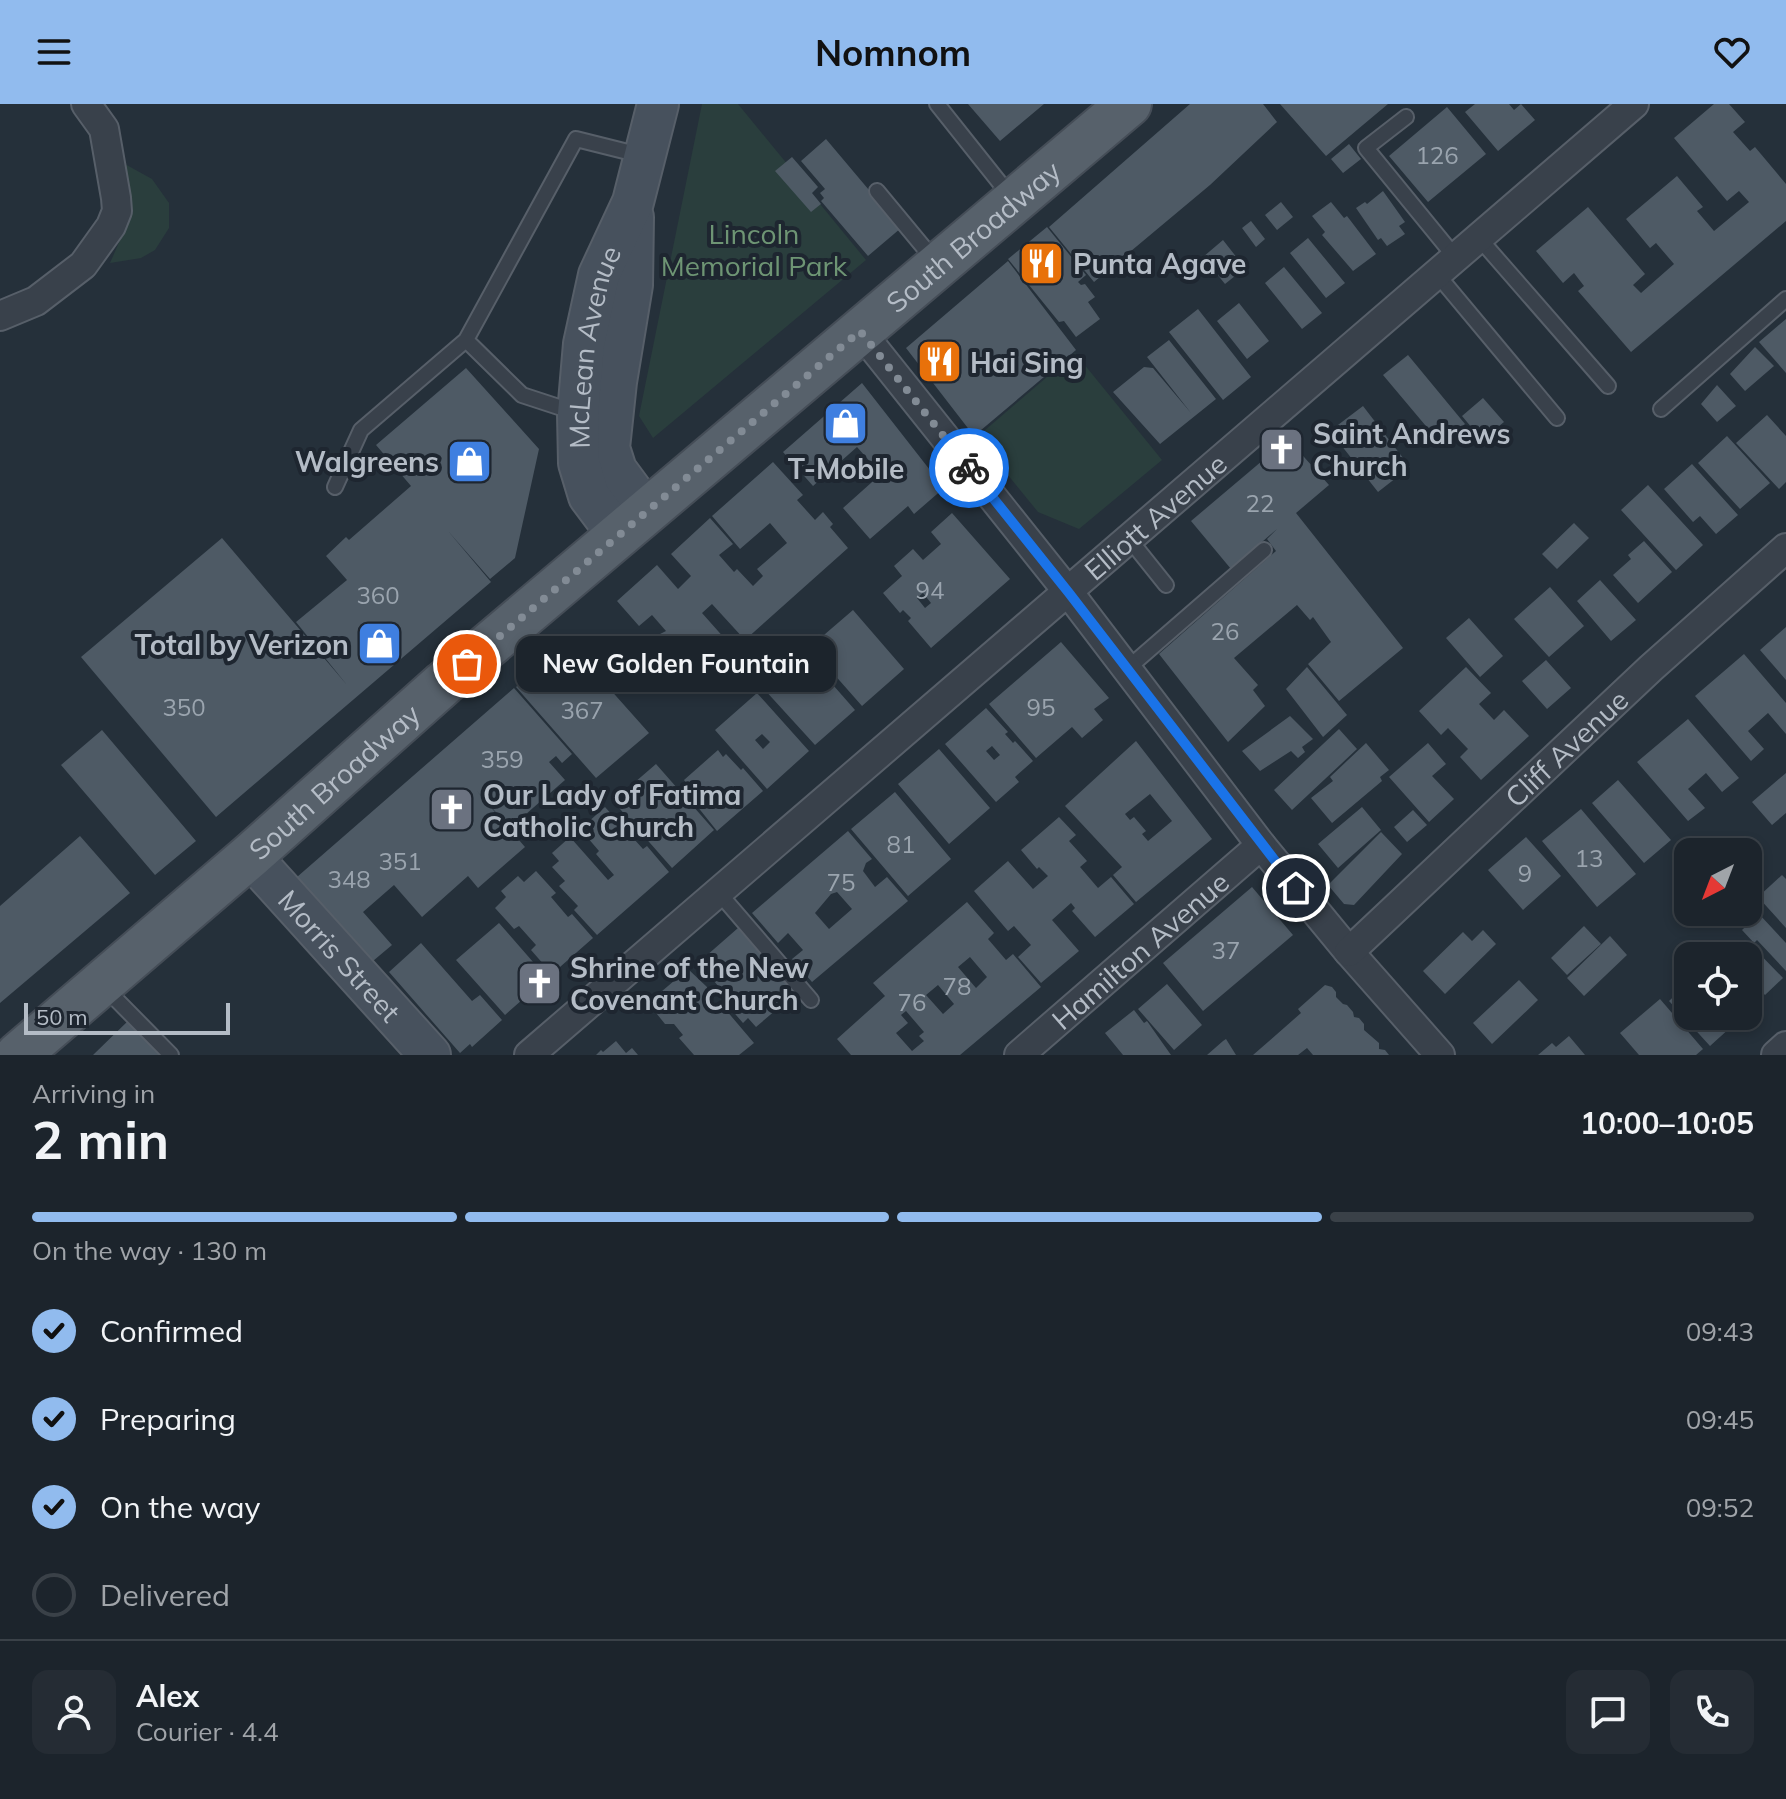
<!DOCTYPE html>
<meta charset="utf-8">
<style>
body{margin:0;font-family:Mulish,sans-serif;background:#252c34;color:#f1f3f6;height:100vh;display:flex;flex-direction:column;font-size:30px;white-space:nowrap}
*{box-sizing:border-box;margin:0}
p{font-size:26px;color:#a0a4a9}
.icon{flex:none;width:44px;height:44px;fill:none;stroke:currentColor;stroke-width:2;stroke-linecap:round;stroke-linejoin:round}
.map{position:relative;height:951px;overflow:hidden}
.panel{display:flex;flex-direction:column;background:#1c242c;flex:1}
.panel>*{flex:none}
.needle{width:52px;rotate:222deg}
.buttons{position:absolute;left:1674px;top:734px;display:grid;gap:16px}
.buttons a{display:grid;place-items:center;width:88px;height:88px;border-radius:16px;background:#1c242c;box-shadow:0 4px 12px #0003,0 0 0 2px #3a4148;font-size:40px}
.scale{position:absolute;left:24px;bottom:20px;width:206px;box-sizing:border-box;padding-left:8px;border:4px solid #b4bcc6;border-top:0;font-size:22px;line-height:28px;white-space:nowrap;color:#b4bcc6;-webkit-text-stroke:6px #1e2630;paint-order:stroke}
.pin{position:absolute;display:grid;place-items:center;width:68px;height:68px;color:#fff;margin:-34px;border:4px solid #fff;border-radius:50%;box-shadow:0 2px 8px #0007}
.courier{position:absolute;display:grid;place-items:center;width:80px;height:80px;margin:-40px;border:6px solid #1a73e8;border-radius:50%;background:#fff;color:#222;box-shadow:0 2px 10px #0007}
.bubble{position:absolute;height:56px;border-radius:16px;background:#1c242c;box-shadow:0 4px 12px #0003,0 0 0 2px #3a4148;font-size:26px;font-weight:700;line-height:56px;text-align:center}
.overview em{font-style:normal;font-weight:700}
.overview div{display:flex;flex-direction:column-reverse}
.overview{display:flex;align-items:center;justify-content:space-between;height:136px;padding:0 32px}
h1{font-size:52px;font-weight:700;line-height:60px}
.bar{display:grid;grid-template-columns:repeat(4,1fr);gap:12px 8px;align-content:center;height:96px;padding:0 32px}
.bar i{height:10px;border-radius:6px;background:#3a4148}
.bar .on{background:#91bbee}
.bar p{grid-column:span 4}
.line{display:flex;align-items:center;gap:20px;padding:0 32px;border-top:2px solid #3a4148}
.line div{flex:1}
.round{display:grid;place-items:center;flex:none;width:84px;height:84px;border-radius:16px;background:#252c34}
ol{padding:0 32px;list-style:none}
li{display:flex;align-items:center;gap:24px;height:88px}
li p{margin-inline-start:auto}
li .icon{padding:8px;border-radius:50%;background:#91bbee;color:#111;stroke-width:4}
li:last-child{color:#a0a4a9}
li i{width:44px;height:44px;border:4px solid #3a4148;border-radius:50%}
header{display:flex;justify-content:space-between;align-items:center;height:104px;padding:0 32px;background:#91bbee;color:#111;font-size:36px;font-weight:700}
.map>svg:first-child{display:block}
.green{fill:#2a3e3d}
.building{fill:#4e5a65;fill-rule:evenodd}
.lines{fill:none;stroke-linecap:round;stroke-linejoin:round}
.lane-casing{stroke:#575f69;stroke-width:18}
.street-casing{stroke:#575f69;stroke-width:32}
.secondary-casing{stroke:#575f69;stroke-width:44}
.primary-casing{stroke:#454d57;stroke-width:48}
.lane{stroke:#39414b;stroke-width:14}
.street{stroke:#39414b;stroke-width:28}
.secondary{stroke:#47515d;stroke-width:40}
.primary{stroke:#57616b;stroke-width:44}
.done{stroke:#828b95;stroke-width:8;stroke-dasharray:0 14.4}
.route{stroke:#1a73e8;stroke-width:10}
.labels{text-anchor:middle;dominant-baseline:central;stroke-width:8;stroke-linejoin:round;paint-order:stroke}
.number-label{font-size:24px;fill:#9aa4ae}
.park-label{font-size:28px;fill:#6e9574;stroke:#1e2630}
.street-label{font-size:28px;fill:#b4bcc6;stroke:#1e2630}
.poi-label{font-size:28px;font-weight:bold;fill:#b4bcc6;stroke:#1e2630;text-anchor:start}
</style>
<header><svg class="icon" aria-label="menu" viewBox="0 0 24 24"><path d="M4 6h16M4 12h16M4 18h16"/></svg>Nomnom<svg class="icon" aria-label="heart" viewBox="0 0 24 24"><path d="M12 20l-8-8c-3-5 5-10 8-4 3-6 11-1 8 4z"/></svg></header>
<div class="map">
<svg width="1786" height="951" viewBox="0 0 1786 951">
<rect width="100%" height="100%" fill="#25303a"/>
<!-- green -->
<path class="green" d="M702,0h36l128,156 -213,178 -14,-22z
M123,59l29,16 17,24v25l-14,22 -14,8 -31,5 14,-32z
M1075,249l87,107 -83,69 -41,-17 -61,-75z"/>
<!-- building -->
<path class="building" d="M968,0h76l-44,37z
M1190,0h73l14,18 -67,63 -116,97 -45,-55z
M1280,0h108l-62,52z
M1475,0h34l5,6 7,-6 14,16 -37,31 -33,-39z
M1714,0h15l16,18 -12,10 17,19 5,-4 31,37v37l-155,131 -53,-61 6,-5 -10,-13 -11,10 -27,-32 52,-44 57,67 -12,11 8,8 33,-29 -18,-21 -6,5 -24,-29 51,-43 26,31 -6,4 17,20 35,-29 -10,-11 -12,10 -53,-63z
M1447,3l39,47 -58,48 -39,-46z
M826,35l75,89 -33,28 -47,-55 3,-3 -4,-5 5,-4 -24,-28z
M1349,40l12,15 -18,14 -12,-14z
M792,53l26,30 -6,6 9,11 -10,8 -36,-41z
M1383,87l22,31 -6,4 6,8 -18,12 -6,-8 -3,2 -22,-32 9,-6 2,2z
M1281,98l12,15 -16,13 -12,-15z
M1331,98l13,16 3,-2 29,38 -23,17 -31,-36 3,-3 -13,-16z
M1251,117l14,18 -9,8 -14,-19z
M1047,123l39,48 -8,7 3,3 4,-1 10,13 -7,5 12,17 -24,18 -12,-16 -5,1 -51,-63z
M1308,134l37,45 -19,15 -36,-45z
M1223,136l22,28 -20,16 -22,-27z
M1008,157l68,89 -102,86 -68,-88z
M1284,163l38,46 -20,16 -37,-46z
M1239,199l30,38 -22,18 -30,-38z
M1198,205l53,68 -28,23 -54,-68z
M1786,215v54l-27,-31z
M1169,236l47,59 -56,45 -47,-52 31,-25 9,1 38,45 -44,-56z
M1755,243l19,19 -29,25 -15,-17z
M1408,251l57,69 -24,20 -58,-69z
M466,264l73,81 -24,109 -25,21 -42,-48 43,51 -275,235 -135,-160 141,-119 125,147 -51,-63 51,-42 -21,-24 20,-19 3,3 62,-54 -35,-41z
M862,279l82,105 -30,26 -6,-8 -38,33 -27,-31 38,-34 -24,-27 -44,39 -30,-34z
M1717,281l19,21 -19,16 -16,-18z
M1483,294l21,24 -22,18 -20,-24z
M1363,302l47,61 -32,25 -48,-61z
M1767,311l19,21v46l-7,7 -43,-46z
M1727,332l43,47 -30,26 -42,-46z
M1288,335l41,46 -33,28 107,135 -64,53 -31,-37 23,-22 -18,-25 -3,3 -13,-15 -63,53 24,27 -5,5 12,16 -37,36 -69,-88 117,-103 -9,-12 10,-10 -46,40 -40,-48z
M773,358l30,33 -6,5 18,20 8,-8 10,12 -3,3 18,21 -103,92 -33,-36 -10,9 32,36 -46,41 -25,-28 13,-11 -16,-17 6,-3 -14,-16 -13,11 -22,-25 40,-36 21,24 13,-13 -20,-22 39,-36 23,26 -14,11 15,17 3,-3 16,17 10,-10 -6,-7 30,-26 -17,-20 -30,26 -28,-33z
M1692,360l46,51 -22,19 -16,-18 -7,6 -29,-33z
M1648,381l55,60 -27,25 -55,-60z
M952,409l58,66 -79,69 -23,-27 3,-3 -8,-8 -3,3 -17,-20 19,-17 -8,-10 19,-17 10,11 18,-16 -10,-12zM923,489l8,10 -6,5 -8,-10z
M1574,419l15,15 -32,31 -15,-15z
M1644,437l28,31 -34,31 -25,-28 18,-16 -3,-4z
M1600,476l36,40 -25,21 -34,-40z
M1550,483l34,39 -35,31 -35,-38z
M853,506l51,59 -42,37 -52,-59z
M1469,514l34,38 -23,21 -34,-39z
M1786,523v53l-26,-30z
M567,537l82,92 -53,45 -80,-91z
M1061,538l48,56 -15,11 9,11 -21,18 -10,-11 -36,31 -47,-54z
M804,548l51,58 -40,35 -52,-57z
M1744,550l42,49v31l-18,-21 -20,18 16,18 -13,12 -56,-65z
M1546,556l25,28 -24,21 -25,-28z
M1307,563l40,48 -24,22 -37,-48z
M1466,563l25,26 -12,11 15,16 10,-10 25,26 -48,44 -21,-23 8,-8 -20,-21 -7,7 -22,-24z
M514,584l58,66 -10,9 -6,-7 -7,6 16,18 -55,48 -34,-38 49,57 -47,41 -10,-12 -46,41 -28,-32 -31,27 29,33 -19,16 -76,-84z
M757,589l52,58 -42,38 -52,-59zM762,630l8,8 -7,7 -8,-9z
M986,604l22,24 -3,2 8,9 2,-2 18,20 -18,16 4,5 -23,20 -51,-58zM992,642l8,9 -6,5 -8,-9z
M1290,612l23,23 -11,8 3,5 -7,6 -7,-7 -31,20 -18,-20z
M1688,615l51,59 -17,14 -16,-19 -18,16 17,19 -17,13 -51,-59z
M1339,625l18,20 -65,61 -18,-20z
M102,626l94,111 -41,34 -94,-110z
M1136,637l76,98 -76,63 -23,-27 9,-8 -57,-61zM1150,690l22,27 -24,20 -6,-7 4,-3 -12,-14 -4,3 -5,-6z
M1366,639l23,27 -9,7 2,4 -50,42 -21,-25 22,-17 -3,-4z
M1428,639l18,21 -14,12 22,23 -25,23 -40,-45z
M939,645l51,59 -41,36 -51,-60z
M718,646l5,7 3,-3 15,16 2,-2 20,23 -46,40 -32,-40 4,-4 -5,-7z
M656,660l58,66 -42,38 -59,-67z
M1786,669v40l-14,12 -20,-23z
M1618,676l53,60 -27,23 -52,-60z
M895,688l56,67 -43,37 -57,-67z
M605,703l38,42 4,-3 22,26 -72,63 -23,-25 4,-4 -19,-20 6,-5 -13,-14 7,-6 -7,-8 18,-16 38,43 6,-5 -18,-21 3,-3 -12,-14 7,-7 -7,-7z
M1362,703l19,23 -43,38 -20,-24z
M1581,705l55,65 -39,33 -55,-66z
M1413,706l14,15 -20,17 -13,-15z
M1059,713l17,18 -7,6 18,20 -7,6 18,21 13,-11 23,27 -39,33 -23,-26 3,-3 -4,-5 -19,17 27,31 -38,32 -23,-26 13,-12 -17,-19 -6,5 -34,-40 34,-30 25,28 15,-13 -9,-9 -2,2 -16,-19z
M848,727l24,28 -6,4 -3,8 12,16 12,-10 21,24 -96,81 -20,-23 11,-9 -15,-17 -10,10 -26,-30zM837,788l15,17 -23,20 -14,-16 16,-19z
M1381,728l21,22 -48,51 -10,-1 -16,-19z
M80,732l50,57 -130,110v-97z
M1526,733l35,39 -38,34 -35,-40z
M536,767l20,22 -5,4 17,20 4,-3 21,24 -41,36 -21,-24 5,-5 -17,-19 -5,3 -19,-21 11,-11 -5,-6 17,-15 6,6z
M1782,771l4,4v49l-28,-31z
M1252,783l41,48 -90,76 -40,-48z
M967,798l27,31 -6,6 18,21 7,-6 28,33 -81,68h-109l-14,-16 48,-43 -12,-13zM970,853l17,20 -11,11 -18,-21zM938,881l16,19 -11,10 -17,-19zM906,907l18,21 -5,4 5,5 -12,10 -16,-18 12,-10 -7,-8z
M1759,810l27,29v28l-29,-31 -3,3 -12,-13z
M499,819l48,55 -42,37 -49,-55z
M1584,822l17,18 -34,31 -16,-17z
M738,824l49,56 -4,4 8,9 -35,30 -8,-9 -5,5 -20,-23 4,-4 -29,-33z
M1483,826l13,14 -51,50 -22,-23 40,-39 9,9z
M1610,832l17,19 -43,41 -17,-18z
M421,839l51,58 8,-6 22,25 -30,27 -2,-3 -10,9 -71,-81z
M1751,841l32,33 -18,17 -17,-17v-22h-9z
M688,865l19,18 2,9 8,10 3,-3 34,40 -15,12h-45l-15,-17 4,-3 -9,-11h-9l-17,-21z
M1519,876l19,20 -46,44 -19,-21z
M1688,879v33h33l10,11 -21,19 -41,-45z
M1167,880l35,41 -28,25 -36,-41z
M1325,881l7,2 4,5v5l7,7 4,1 6,7 1,5 5,1 5,6v6l15,13v6l6,1 4,5h-76l-6,-7 -9,7h-45l48,-42 -3,-4z
M1660,895l43,50 -7,6h-57l-19,-22z
M1134,906l10,13 3,-2 24,34h-48l-18,-22z
M130,915l34,36h-71z
M1569,932l16,19h-47l14,-12 4,4z
M1226,935l10,16h-29l16,-14z
M616,937l10,12 6,-5 6,7h-42l5,-5 2,2z"/>
<g class="lines">
<defs>
<path id="lane" d="M937,0l74,93
M1406,13l-40,31 89,109
M877,87l58,70
M1478,133l130,149
M1436,169l121,145
M1661,305l125,-110
M577,309l-55,-18 -56,-55 110,-201 68,17
M335,383l26,-57 105,-90
M1130,436l36,45
M1127,565l137,-119
M719,789l92,107
M103,882l68,69"/>
<g id="street">
<path d="M0,212l36,-15 47,-36 28,-39 6,-15 -1,-13 -12,-69 -18,-25"/>
<path d="M860,227l209,262 192,252 88,107 91,103"/>
<path id="s1" d="M1349,848l302,-284 135,-120"/>
<path id="s2" d="M529,951l1105,-951"/>
<path id="s3" d="M1019,951l242,-210"/>
<path d="M1776,951l10,-9"/>
</g>
<g id="secondary">
<path d="M633,113l-1,68 -16,97 -7,66 7,22 31,42"/>
<path id="s4" d="M619,432l-30,-40 -10,-33 -1,-49 6,-70 15,-69 34,-73 25,-98"/>
<path id="s5" d="M250,752l180,199"/>
</g>
<g id="primary">
<path id="s6" d="M18,951l232,-199 194,-173 685,-579"/>
</g>
</defs>
<!-- lane casing -->
<use href="#lane" class="lane-casing"/>
<!-- street casing -->
<use href="#street" class="street-casing"/>
<!-- secondary casing -->
<use href="#secondary" class="secondary-casing"/>
<!-- primary casing -->
<use href="#primary" class="primary-casing"/>
<!-- lane -->
<use href="#lane" class="lane"/>
<!-- street -->
<use href="#street" class="street"/>
<!-- secondary -->
<use href="#secondary" class="secondary"/>
<!-- primary -->
<use href="#primary" class="primary"/>
</g>
<g class="lines">
<!-- done -->
<path class="done" d="M467,560l393,-333 109,137"/>
<!-- route -->
<path class="route" d="M969,364l100,125 227,295"/>
</g>
<!-- icons -->
<defs>
<symbol id="restaurant-square" viewBox="-11 -11 22 22"><rect x="-9" y="-9" width="18" height="18" rx="4" fill="#e8710a" stroke="#1e2630"/><path d="M-5-6h1v4h1v-4h1v4h1v-4h1v5L-1.5 .5V6h-2V.5L-5-1ZM5-6V6H3V1.5H1.5Q1.5-4 5-6Z" fill="#fff"/></symbol>
<symbol id="shop-square" viewBox="-11 -11 22 22"><rect x="-9" y="-9" width="18" height="18" rx="4" fill="#3f7fe0" stroke="#1e2630"/><path d="M-5-2.5h2.3a2.7 3.5 0 0 1 5.4 0H5L5.5 6h-11ZM-1.5-2.5h3a1.5 2.3 0 0 0-3 0Z" fill="#fff"/></symbol>
<symbol id="church-square" viewBox="-11 -11 22 22"><rect x="-9" y="-9" width="18" height="18" rx="4" fill="#6b7280" stroke="#1e2630"/><path d="M-1.2-6h2.4v3.5h3.3v2.4h-3.3V6h-2.4V-.1h-3.3v-2.4h3.3Z" fill="#fff"/></symbol>
</defs>
<g fill-rule="evenodd">
<use href="#restaurant-square" x="1016" y="134" width="51" height="51"/>
<use href="#restaurant-square" x="914" y="232" width="51" height="51"/>
<use href="#shop-square" x="820" y="294" width="51" height="51"/>
<use href="#church-square" x="1256" y="320" width="51" height="51"/>
<use href="#shop-square" x="444" y="332" width="51" height="51"/>
<use href="#shop-square" x="354" y="514" width="51" height="51"/>
<use href="#church-square" x="426" y="680" width="51" height="51"/>
<use href="#church-square" x="514" y="854" width="51" height="51"/>
</g>
<g class="labels">
<!-- number labels -->
<g class="number-label">
<text x="1437" y="51">126</text>
<text x="1260" y="399">22</text>
<text x="930" y="486">94</text>
<text x="378" y="491">360</text>
<text x="1225" y="527">26</text>
<text x="184" y="603">350</text>
<text x="1041" y="603">95</text>
<text x="582" y="606">367</text>
<text x="502" y="655">359</text>
<text x="901" y="740">81</text>
<text x="1589" y="754">13</text>
<text x="400" y="757">351</text>
<text x="1525" y="769">9</text>
<text x="349" y="775">348</text>
<text x="841" y="778">75</text>
<text x="1226" y="846">37</text>
<text x="957" y="882">78</text>
<text x="912" y="898">76</text>
</g>
<!-- park labels -->
<g class="park-label">
<text x="754" y="129">Lincoln<tspan x="754" dy="32">Memorial Park</tspan></text>
</g>
<!-- street labels -->
<g class="street-label">
<text stroke="none"><textPath href="#s6" startOffset="1258">South Broadway</textPath></text>
<text stroke="none"><textPath href="#s4" startOffset="202">McLean Avenue</textPath></text>
<text stroke="none"><textPath href="#s2" startOffset="826">Elliott Avenue</textPath></text>
<text stroke="none"><textPath href="#s1" startOffset="298">Cliff Avenue</textPath></text>
<text stroke="none"><textPath href="#s6" startOffset="418">South Broadway</textPath></text>
<text stroke="none"><textPath href="#s3" startOffset="160">Hamilton Avenue</textPath></text>
<text stroke="none"><textPath href="#s5" startOffset="134">Morris Street</textPath></text>
</g>
<!-- poi labels -->
<g class="poi-label">
<text x="1073" y="159">Punta Agave</text>
<text x="970" y="258">Hai Sing</text>
<text x="1313" y="329">Saint Andrews<tspan x="1313" dy="32">Church</tspan></text>
<text x="439" y="357" text-anchor="end">Walgreens</text>
<text x="846" y="364" text-anchor="middle">T-Mobile</text>
<text x="349" y="540" text-anchor="end">Total by Verizon</text>
<text x="483" y="690">Our Lady of Fatima<tspan x="483" dy="32">Catholic Church</tspan></text>
<text x="570" y="863">Shrine of the New<tspan x="570" dy="32">Covenant Church</tspan></text>
</g>
</g>
</svg>
<div class="buttons">
<a><svg class="needle" viewBox="-14 -14 28 28"><path d="M0-13l5 13h-10z" fill="#e53935"/><path d="M0 13l5-13h-10z" fill="#a0a4a9"/></svg></a>
<a><svg class="icon" aria-label="locate" viewBox="0 0 24 24"><circle cx="12" cy="12" r="6"/><path d="M12 2v4M12 18v4M2 12h4M18 12h4"/></svg></a>
</div>
<div class="scale">50 m</div>
<div class="pin" style="left:467px;top:560px;background:#ea580c"><svg class="icon" aria-label="bag" viewBox="0 0 24 24"><path d="M5 8h14l-1 12H6zM9 8a3 3 0 0 1 6 0"/></svg></div>
<div class="pin" style="left:1296px;top:784px;background:#1f2937"><svg class="icon" aria-label="home" viewBox="0 0 24 24"><path d="M3 11l9-7 9 7M6 9v11h12V9"/></svg></div>
<div class="courier" style="left:969px;top:364px"><svg class="icon" aria-label="bike" viewBox="0 0 24 24"><circle cx="6" cy="16" r="4"/><circle cx="18" cy="16" r="4"/><path d="M6 16l4-8h5l3 8M10 8l3 8H6M13 5h3"/></svg></div>
<div class="bubble" style="left:516px;top:532px;width:320px">New Golden Fountain</div>
</div>
<section class="panel">
<div class="overview"><div><h1>2 min</h1><p>Arriving in</p></div><em>10:00–10:05</em></div>
<div class="bar"><i class="on"></i><i class="on"></i><i class="on"></i><i></i><p>On the way · 130 m</p></div>
<ol>
<li><svg class="icon" aria-label="check" viewBox="0 0 24 24"><path d="M5 12l5 5 9-10"/></svg>Confirmed<p>09:43</p></li>
<li><svg class="icon" aria-label="check" viewBox="0 0 24 24"><path d="M5 12l5 5 9-10"/></svg>Preparing<p>09:45</p></li>
<li><svg class="icon" aria-label="check" viewBox="0 0 24 24"><path d="M5 12l5 5 9-10"/></svg>On the way<p>09:52</p></li>
<li><i></i>Delivered</li>
</ol>
<div class="line" style="height:144px"><a class="round"><svg class="icon" aria-label="person" viewBox="0 0 24 24"><circle cx="12" cy="8" r="4"/><path d="M4 21q1-7 8-7t8 7"/></svg></a><div><b>Alex</b><p>Courier · 4.4</p></div><a class="round"><svg class="icon" aria-label="chat" viewBox="0 0 24 24"><path d="M4 5h16v11H9l-5 4z"/></svg></a><a class="round"><svg class="icon" aria-label="phone" viewBox="0 0 24 24"><path d="M5 4h4l2 5-3 2q2 4 5 5l2-3 5 2v4C11 20 4 13 5 4z"/></svg></a></div>
</section>
